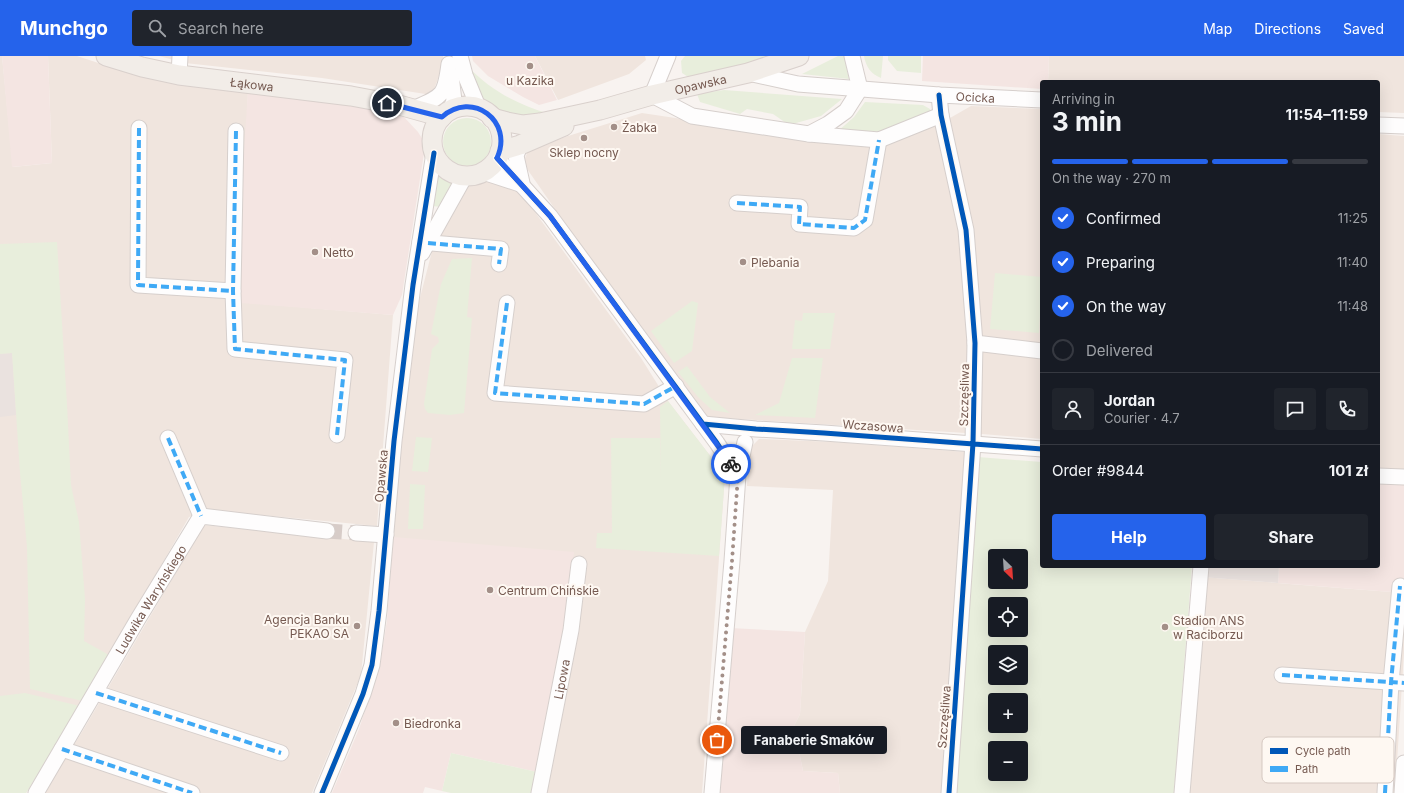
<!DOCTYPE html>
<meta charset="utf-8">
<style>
body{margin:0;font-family:Inter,sans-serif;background:#20242c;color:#f1f3f6;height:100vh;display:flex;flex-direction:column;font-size:15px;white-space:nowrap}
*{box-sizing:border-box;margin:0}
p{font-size:13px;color:#9ea1a6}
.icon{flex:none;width:22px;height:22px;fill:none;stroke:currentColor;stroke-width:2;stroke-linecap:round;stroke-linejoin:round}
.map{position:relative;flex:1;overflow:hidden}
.drawer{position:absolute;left:1040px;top:24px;width:340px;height:488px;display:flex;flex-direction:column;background:#171b24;border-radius:4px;box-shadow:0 4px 16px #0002}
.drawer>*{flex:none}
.needle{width:26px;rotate:155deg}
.buttons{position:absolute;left:988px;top:493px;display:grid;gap:8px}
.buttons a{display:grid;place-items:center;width:40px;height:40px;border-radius:4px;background:#171b24;box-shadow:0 4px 16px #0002;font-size:20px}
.pin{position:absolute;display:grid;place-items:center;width:34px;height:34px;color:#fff;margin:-17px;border:2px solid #fff;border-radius:50%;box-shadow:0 1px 4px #0007}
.courier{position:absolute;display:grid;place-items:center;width:40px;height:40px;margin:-20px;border:3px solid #2563eb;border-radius:50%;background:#fff;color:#222;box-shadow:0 1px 5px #0007}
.bubble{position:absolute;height:28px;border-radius:4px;background:#171b24;box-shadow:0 4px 16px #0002;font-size:13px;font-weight:700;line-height:28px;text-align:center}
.summary em{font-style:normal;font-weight:700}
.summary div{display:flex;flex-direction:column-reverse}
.summary{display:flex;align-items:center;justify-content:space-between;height:68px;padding:0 12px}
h1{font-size:26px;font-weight:700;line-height:30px}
.bar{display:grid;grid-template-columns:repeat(4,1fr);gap:6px 4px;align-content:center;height:48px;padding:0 12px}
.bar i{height:5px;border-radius:3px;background:#363941}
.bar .current{background:#2563eb}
.bar p{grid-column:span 4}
.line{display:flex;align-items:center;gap:10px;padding:0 12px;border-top:1px solid #363941}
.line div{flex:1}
.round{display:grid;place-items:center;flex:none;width:42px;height:42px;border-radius:4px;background:#20242c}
ol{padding:0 12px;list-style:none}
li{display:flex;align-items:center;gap:12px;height:44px}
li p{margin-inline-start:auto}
li .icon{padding:4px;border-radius:50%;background:#2563eb;color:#fff;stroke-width:4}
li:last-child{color:#9ea1a6}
li i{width:22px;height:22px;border:2px solid #363941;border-radius:50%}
.button{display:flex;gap:8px;margin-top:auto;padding:8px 12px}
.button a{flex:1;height:46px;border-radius:4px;background:#2563eb;color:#fff;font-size:16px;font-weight:700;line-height:46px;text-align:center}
.button a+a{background:#20242c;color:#f1f3f6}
header{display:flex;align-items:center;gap:24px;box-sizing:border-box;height:56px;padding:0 20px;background:#2563eb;color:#fff}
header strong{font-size:19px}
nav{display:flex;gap:22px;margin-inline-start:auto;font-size:14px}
.search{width:280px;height:36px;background:#20242c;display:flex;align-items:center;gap:10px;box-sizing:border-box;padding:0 14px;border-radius:4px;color:#9ea1a6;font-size:15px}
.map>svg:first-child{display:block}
.residential{fill:#f0e5de}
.commercial{fill:#f4e5e2}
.industrial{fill:#eae2df}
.green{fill:#e8eedc;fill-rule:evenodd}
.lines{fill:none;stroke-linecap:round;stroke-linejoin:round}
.minor-tunnel{stroke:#d7ccc8;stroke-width:15;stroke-dasharray:15 8;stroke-linecap:butt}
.minor-casing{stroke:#d6cfcc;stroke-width:17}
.major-casing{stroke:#d9d0cc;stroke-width:21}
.minor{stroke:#fefdfd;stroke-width:15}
.major{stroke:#f2ede8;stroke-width:19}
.quiet{stroke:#3fa9f5;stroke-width:4;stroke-dasharray:8 4;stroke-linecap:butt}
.cycleway-casing{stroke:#fef8f2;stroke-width:8}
.cycleway{stroke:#0057b8;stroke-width:5}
.done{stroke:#a38f88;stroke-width:4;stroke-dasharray:0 7.2}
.route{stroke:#2563eb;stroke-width:5}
.poi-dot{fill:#a38f88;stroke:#fef8f2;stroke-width:1.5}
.labels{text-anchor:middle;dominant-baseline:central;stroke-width:4;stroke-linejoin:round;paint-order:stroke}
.poi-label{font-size:12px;fill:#755950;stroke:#fef8f2;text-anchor:start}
.street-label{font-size:12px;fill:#755950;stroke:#fef8f2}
.key{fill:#fef8f2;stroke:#d5c8c1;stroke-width:1}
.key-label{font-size:11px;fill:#755950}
</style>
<header>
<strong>Munchgo</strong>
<div class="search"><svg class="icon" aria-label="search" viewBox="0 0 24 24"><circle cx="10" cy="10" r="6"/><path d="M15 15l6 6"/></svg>Search here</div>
<nav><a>Map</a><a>Directions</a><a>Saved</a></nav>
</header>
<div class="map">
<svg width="1404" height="737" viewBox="0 0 1404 737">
<rect width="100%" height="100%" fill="#f8f3f0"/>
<!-- residential -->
<path class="residential" d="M0,0h2l11,111 39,-4 -4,-107h29l55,18 116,17 -8,211 153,13 -16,211 -167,-16 -21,7 -106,184 -57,92h-26z
M159,0h284l1,6 -12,33 -110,-17 -137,-15z
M535,0h110l1,4 -17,14 -71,26z
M1049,0h355v57l-26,-1v-30h-330z
M971,50l71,3v330l-60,-5 -276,-17 -135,-185 -46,-66v-8l3,-7 40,-15 74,-23 80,12 160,21 68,-28z
M1378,78l26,2v334l-26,-2z
M491,121l22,11 11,9 117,161 27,43 57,74 -23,318h-169l23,-111 -163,-145 20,-212 18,-70 8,-23 25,-45z
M759,383l75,3 132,10 -23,341h-103l-2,-20 -35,-2 -9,-45 6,-12 5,-82 23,-51 5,-91 -86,-4 2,-37z
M204,469l170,17 -13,133 -49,118h-268l38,-61z
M1202,521l202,16v60l-9,140h-207z"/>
<!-- commercial -->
<path class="commercial" d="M2,0h46l4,107 -40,4z
M472,0h63l22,44 -18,5 -16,-8 -35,-21 -15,-15z
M923,0h126l-1,26h-6v7l-120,-8z
M248,35l85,10 71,16 14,15 5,8 1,13 -22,142 -9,20 -153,-12 2,-124z
M1378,426l26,2v109l-126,-10 1,-17h99z
M393,481l181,15 -7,61 -30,159 -86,-19 -9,38 -17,-4 -2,6h-91l27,-64 21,-64 7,-45z
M730,572l75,4 -5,82 -6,12 9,45 35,2 2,20h-121z"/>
<!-- industrial -->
<path class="industrial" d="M12,297l4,62 -16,2v-63z
M1203,510h76l-1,17 -76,-6z"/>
<!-- green -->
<path class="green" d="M685,0h95l-87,24 -11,-7 -1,-12z
M838,0h6l5,23 -47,-5z
M864,0h19l-2,22c-10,-4 -15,-11 -17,-22z
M888,0h33v17l-24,-2 -9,-11z
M467,10c25,25 49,38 83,48l-20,3 -32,-7 -16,-13z
M724,34l118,9 -21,17 -32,9 -16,-11 -26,-5 -7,5 -40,-12 -3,-8z
M865,46l58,3 7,4v5l-56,21 -37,-3 17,-15z
M443 86a24 24 0 1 1 48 0a24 24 0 1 1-48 0Z
M437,114l19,13 -13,24 -12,-1z
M57,186l10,162 4,81 8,37 6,77 -1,42 25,14 -26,46 -53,-12 -3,-142 -7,-74 -8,-120 -12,1v-110z
M472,202l-5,59 5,1 -8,95 -14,2 -22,-2 -3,-4 -1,-5 8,-55 7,-7 -1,-5 -7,-3 10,-50 11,-25z
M995,217l47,4 -3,56 -49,-4z
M692,245l6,2 -6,48 -18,12 -23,-32z
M803,257h32l-5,36h-38l3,-29 7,1z
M792,302h31l-8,60 -60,-3 24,-12z
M687,310l23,31 20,16 -18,-3 -14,-13 -20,-25z
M668,345l57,74 -6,81 -123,-8 1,-15h15l-1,-95h49l1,41 -1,-72z
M416,381l16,1 -4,34 -16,-1z
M978,401l64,5v104h150l-18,227h-220zM995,500h26v26h-26zM995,548h26v26h-26zM995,596h26v26h-26zM995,644h26v26h-26zM995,692h26v26h-26z
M410,428l15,1 -2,44h-15z
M25,637l55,13 -54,87h-26v-97z
M451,697l86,19 -4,21h-82l-9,-2z"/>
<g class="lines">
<!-- minor-tunnel -->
<path class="minor-tunnel" d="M327,475l29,2"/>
<defs>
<g id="minor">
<path d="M460,0l5,19 14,34"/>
<path d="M668,0l-16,39 40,21 117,18 70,6 62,-25"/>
<path id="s1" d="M748,17l50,11 141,11 103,5"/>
<path d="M179,19l1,-19"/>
<path d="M939,39l2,20 25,115 9,113 -2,100 -24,350"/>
<path d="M413,53c30,-13 32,-13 36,-45"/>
<path d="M449,56l5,-11 -3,-26"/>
<path d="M1378,69l26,1"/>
<path d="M139,72l-1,157 95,6"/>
<path d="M236,75l-3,160 2,58 110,11 -8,75"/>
<path d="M809,78l19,-10 18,-13 14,-22 -8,-33"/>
<path d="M520,89l-4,11 6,27"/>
<path d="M497,102l53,58 167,227 21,32"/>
<path d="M483,116l37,12"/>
<path d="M737,147l63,4 -1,17 55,4 11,-8 14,-80"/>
<path d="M420,186l81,7 -2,15"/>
<path d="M422,197l43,-77"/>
<path d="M507,247l-12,90 149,11 32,-18"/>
<path d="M975,287l67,8"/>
<path d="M703,368l53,5 68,4 218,16"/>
<path d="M168,382l33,78"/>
<path d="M1378,420l26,1"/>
<path d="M356,477l30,2"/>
<path d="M1282,619l122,8"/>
<path d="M96,637l185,60"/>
<path d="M62,693l130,44"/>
<path id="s2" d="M36,737l102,-174 63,-103 126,15"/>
<path d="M322,737l41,-99 9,-29 7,-54 15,-170 19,-156 21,-132"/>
<path id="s3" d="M539,737l32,-163 8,-66"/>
<path d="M712,737l20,-232 6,-86 7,-33"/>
<path d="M1182,737l19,-227"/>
<path d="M1385,737l6,-111 9,-96"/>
<path d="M1402,737l2,-30"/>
</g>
<g id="major">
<path id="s4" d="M106,0l36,11 37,8 172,21 48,9 43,12"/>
<circle cx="467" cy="85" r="35"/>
<path id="s5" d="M492,62l15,4 16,3 17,-2 60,-13 52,-15 96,-22 51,-17"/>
<path d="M500,95l20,-6 44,-19"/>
</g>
</defs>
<!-- minor casing -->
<use href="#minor" class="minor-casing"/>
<!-- major casing -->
<use href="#major" class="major-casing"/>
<!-- minor -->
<use href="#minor" class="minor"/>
<!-- major -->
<use href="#major" class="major"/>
<!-- quiet -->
<path class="quiet" d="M139,72l-1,157 95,6
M236,75l-3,160 2,58 110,11 -8,75
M737,147l63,4 -1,17 55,4 11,-8 14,-80
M428,187l73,6 -2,15
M507,247l-12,90 149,11 32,-18
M168,382l33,78
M1282,619l122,8
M96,637l185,60
M62,693l130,44
M1385,737l6,-111 9,-96"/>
<defs>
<path id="cycleway" d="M939,39l2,20 25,115 9,113 -2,100 -24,350
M497,102l53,58 167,227 21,32
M703,368l53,5 68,4 218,16
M322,737l41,-99 9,-29 7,-54 15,-170 19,-156 21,-132"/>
</defs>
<!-- cycleway casing -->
<use href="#cycleway" class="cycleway-casing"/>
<!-- cycleway -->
<use href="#cycleway" class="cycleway"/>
</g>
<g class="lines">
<!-- done -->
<path class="done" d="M717,684l15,-179 6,-86 -7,-11"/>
<!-- route -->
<path class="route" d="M387,47l55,14c30,-27 72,4 55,41l53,58 181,248"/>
</g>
<!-- markers -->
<g class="poi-dot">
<circle cx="530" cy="10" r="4"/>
<circle cx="614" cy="71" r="4"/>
<circle cx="584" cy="82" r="4"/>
<circle cx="315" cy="196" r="4"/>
<circle cx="743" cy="206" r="4"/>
<circle cx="490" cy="534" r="4"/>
<circle cx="357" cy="570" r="4"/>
<circle cx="1165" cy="571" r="4"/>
<circle cx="396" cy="667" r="4"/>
</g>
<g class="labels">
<!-- poi labels -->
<g class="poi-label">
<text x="530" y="24" text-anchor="middle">u Kazika</text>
<text x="622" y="71">Żabka</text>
<text x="584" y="96" text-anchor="middle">Sklep nocny</text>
<text x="323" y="196">Netto</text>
<text x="751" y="206">Plebania</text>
<text x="498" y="534">Centrum Chińskie</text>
<text x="349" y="563" text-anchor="end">Agencja Banku<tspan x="349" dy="14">PEKAO SA</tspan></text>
<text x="1173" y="564">Stadion ANS<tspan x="1173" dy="14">w Raciborzu</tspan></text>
<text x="404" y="667">Biedronka</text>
</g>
<!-- street labels -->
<g class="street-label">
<text stroke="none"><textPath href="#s4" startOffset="149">Łąkowa</textPath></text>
<text stroke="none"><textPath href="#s5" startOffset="214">Opawska</textPath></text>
<text stroke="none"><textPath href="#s1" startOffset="229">Ocicka</textPath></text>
<text transform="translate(964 339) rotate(-89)">Szczęśliwa</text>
<text transform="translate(873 370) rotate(4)">Wczasowa</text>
<text transform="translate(381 420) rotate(-85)">Opawska</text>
<text stroke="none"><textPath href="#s2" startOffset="225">Ludwika Waryńskiego</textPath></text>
<text stroke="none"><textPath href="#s3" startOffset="116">Lipowa</textPath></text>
<text transform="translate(944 661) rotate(-86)">Szczęśliwa</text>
</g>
</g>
<!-- legend -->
<rect x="1262" y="681" width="132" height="46" rx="6" class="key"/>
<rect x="1270" y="692" width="18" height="6" fill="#0057b8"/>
<rect x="1270" y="710" width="18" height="6" fill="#3fa9f5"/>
<g class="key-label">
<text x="1295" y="699">Cycle path</text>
<text x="1295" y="717">Path</text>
</g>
</svg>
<div class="buttons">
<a><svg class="needle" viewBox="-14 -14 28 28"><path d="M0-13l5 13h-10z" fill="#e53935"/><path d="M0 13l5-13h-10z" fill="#9ea1a6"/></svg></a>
<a><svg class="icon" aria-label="locate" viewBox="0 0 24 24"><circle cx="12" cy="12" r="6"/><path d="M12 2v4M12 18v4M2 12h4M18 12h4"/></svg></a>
<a><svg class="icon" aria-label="layers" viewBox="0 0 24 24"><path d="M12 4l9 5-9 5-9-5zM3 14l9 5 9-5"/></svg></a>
<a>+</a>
<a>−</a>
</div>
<div class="pin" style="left:717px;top:684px;background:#ea580c"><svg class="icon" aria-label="bag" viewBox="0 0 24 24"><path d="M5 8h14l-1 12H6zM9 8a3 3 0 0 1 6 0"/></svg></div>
<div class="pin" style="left:387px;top:47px;background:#1f2937"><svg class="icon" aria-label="home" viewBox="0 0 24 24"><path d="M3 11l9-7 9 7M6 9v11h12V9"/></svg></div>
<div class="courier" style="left:731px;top:408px"><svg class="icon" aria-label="bike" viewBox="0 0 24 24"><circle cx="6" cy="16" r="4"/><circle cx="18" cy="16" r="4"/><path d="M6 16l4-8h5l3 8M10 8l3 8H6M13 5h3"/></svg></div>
<div class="bubble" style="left:741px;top:670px;width:146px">Fanaberie Smaków</div>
<section class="drawer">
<div class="summary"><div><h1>3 min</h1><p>Arriving in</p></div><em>11:54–11:59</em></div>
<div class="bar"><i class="current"></i><i class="current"></i><i class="current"></i><i></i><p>On the way · 270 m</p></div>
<ol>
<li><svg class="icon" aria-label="check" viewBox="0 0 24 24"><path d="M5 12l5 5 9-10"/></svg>Confirmed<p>11:25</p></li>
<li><svg class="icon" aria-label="check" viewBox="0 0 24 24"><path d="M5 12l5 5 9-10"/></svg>Preparing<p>11:40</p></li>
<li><svg class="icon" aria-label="check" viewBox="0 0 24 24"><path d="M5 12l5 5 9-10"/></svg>On the way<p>11:48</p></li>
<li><i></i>Delivered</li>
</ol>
<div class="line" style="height:72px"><a class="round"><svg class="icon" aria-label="person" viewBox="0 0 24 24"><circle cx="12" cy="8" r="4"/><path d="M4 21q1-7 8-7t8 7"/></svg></a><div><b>Jordan</b><p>Courier · 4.7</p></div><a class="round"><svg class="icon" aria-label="chat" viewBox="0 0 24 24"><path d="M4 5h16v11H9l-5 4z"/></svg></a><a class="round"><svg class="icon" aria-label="phone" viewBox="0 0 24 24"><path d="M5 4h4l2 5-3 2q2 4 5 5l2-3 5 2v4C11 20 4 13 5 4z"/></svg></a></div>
<div class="line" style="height:52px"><div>Order #9844</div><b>101 zł</b></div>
<div class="button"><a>Help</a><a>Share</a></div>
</section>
</div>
